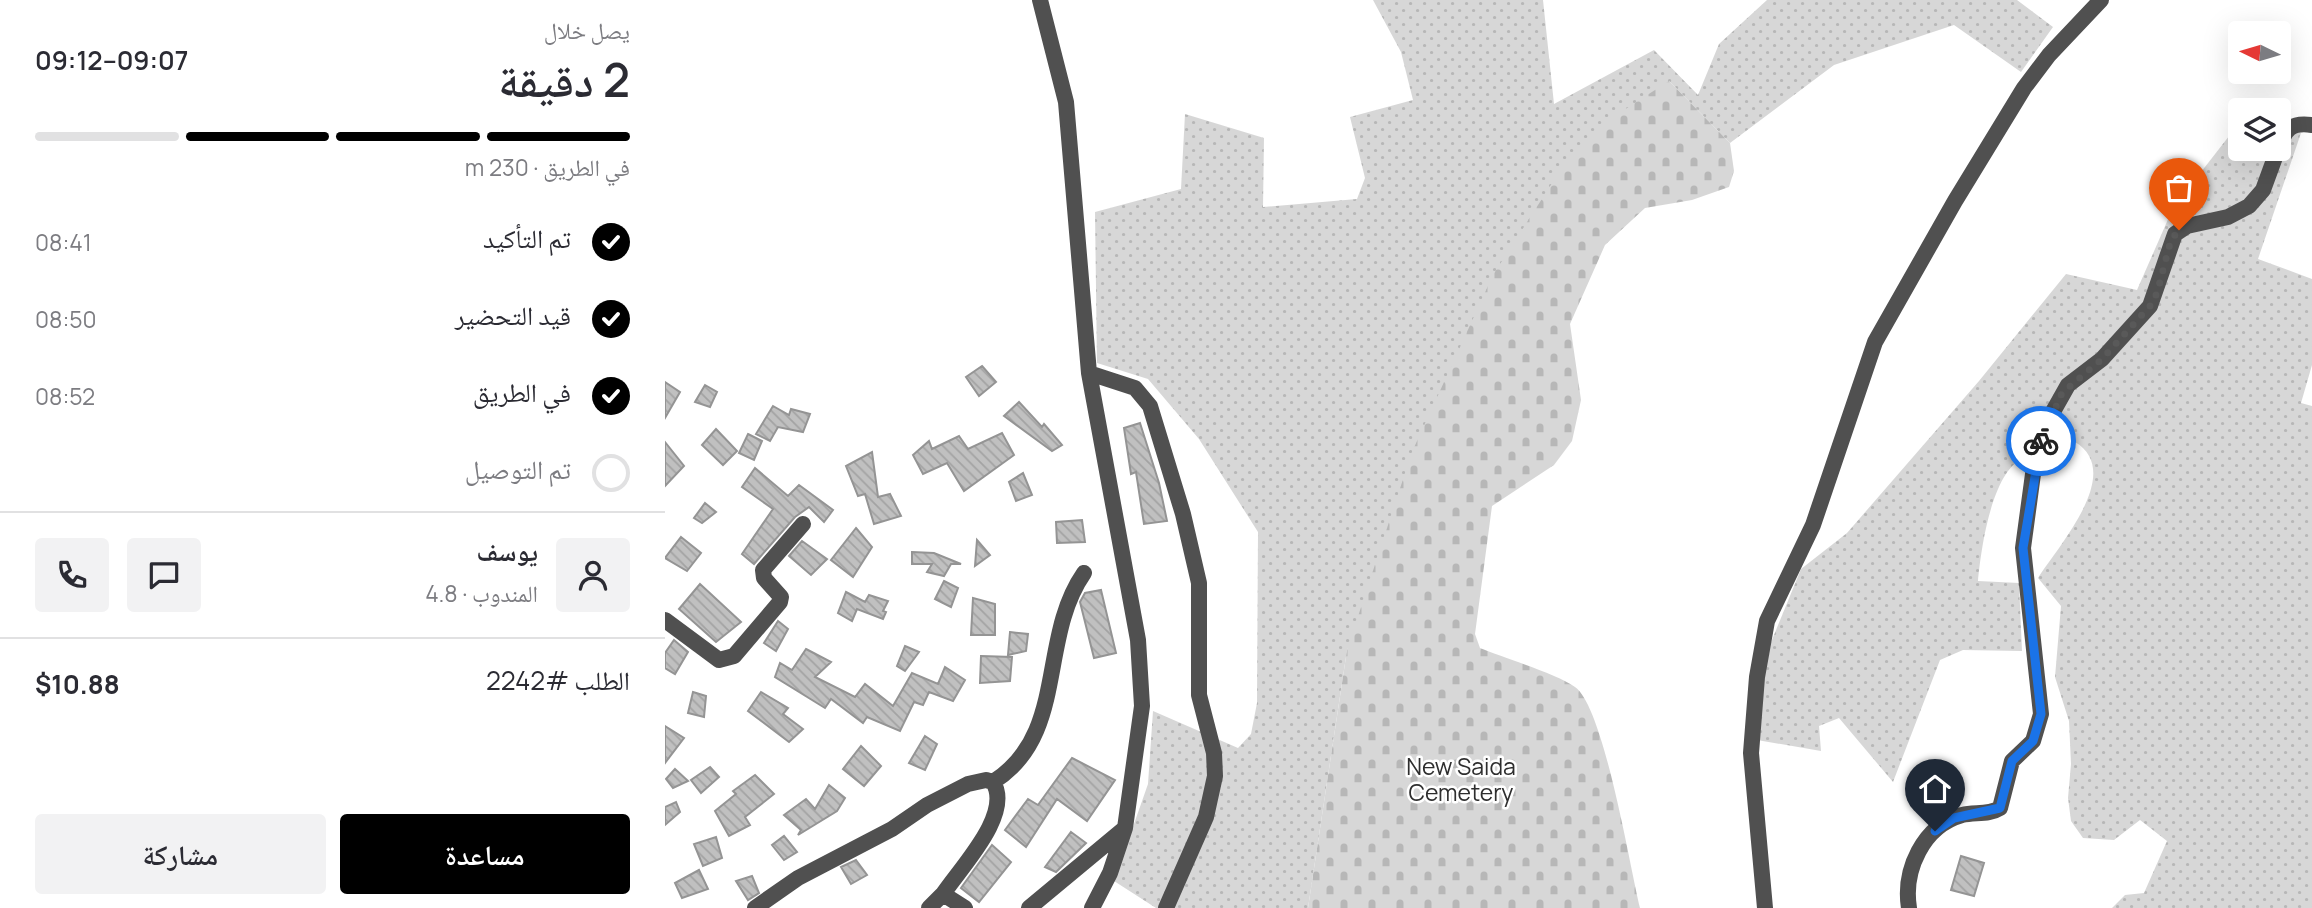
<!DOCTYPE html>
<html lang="ar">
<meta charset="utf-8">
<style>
body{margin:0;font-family:Manrope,"Noto Naskh Arabic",sans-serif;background:#f2f2f3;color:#2b2b33;direction:rtl;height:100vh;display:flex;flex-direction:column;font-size:26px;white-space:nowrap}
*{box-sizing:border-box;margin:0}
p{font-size:23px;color:#7c7c81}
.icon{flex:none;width:38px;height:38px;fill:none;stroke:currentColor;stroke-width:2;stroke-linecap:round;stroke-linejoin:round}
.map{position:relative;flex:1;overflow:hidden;direction:ltr}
.sheet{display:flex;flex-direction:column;background:#fff;width:665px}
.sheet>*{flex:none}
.needle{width:46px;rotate:275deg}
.tools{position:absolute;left:1563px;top:21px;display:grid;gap:14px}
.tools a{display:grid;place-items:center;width:63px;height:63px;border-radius:7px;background:#fff;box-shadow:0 7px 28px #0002;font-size:35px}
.pin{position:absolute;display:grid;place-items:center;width:60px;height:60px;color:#fff;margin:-72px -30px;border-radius:50% 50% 50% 0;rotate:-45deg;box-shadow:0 0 7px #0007}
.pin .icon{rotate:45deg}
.courier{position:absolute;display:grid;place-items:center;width:70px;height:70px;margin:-35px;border:5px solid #1a73e8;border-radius:50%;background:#fff;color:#222;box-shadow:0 2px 9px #0007}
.headline em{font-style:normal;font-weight:600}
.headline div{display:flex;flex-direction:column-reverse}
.headline{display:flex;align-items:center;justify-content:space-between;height:119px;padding:0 35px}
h1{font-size:46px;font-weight:600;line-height:52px}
.bar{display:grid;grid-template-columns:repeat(4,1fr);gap:10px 7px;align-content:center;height:84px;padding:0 35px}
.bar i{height:9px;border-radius:5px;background:#e1e1e2}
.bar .active{background:#000}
.bar p{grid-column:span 4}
.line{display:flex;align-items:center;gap:18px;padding:0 35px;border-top:2px solid #e1e1e2}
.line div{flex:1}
.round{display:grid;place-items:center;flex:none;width:74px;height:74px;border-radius:7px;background:#f2f2f3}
ol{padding:0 35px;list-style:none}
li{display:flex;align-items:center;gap:21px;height:77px}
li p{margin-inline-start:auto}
li .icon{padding:7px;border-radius:50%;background:#000;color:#fff;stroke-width:4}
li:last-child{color:#7c7c81}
li i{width:38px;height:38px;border:4px solid #e1e1e2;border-radius:50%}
.primary-button{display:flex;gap:14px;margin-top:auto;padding:14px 35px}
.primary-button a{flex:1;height:80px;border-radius:7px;background:#000;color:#fff;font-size:28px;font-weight:600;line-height:80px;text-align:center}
.primary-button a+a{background:#f2f2f3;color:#2b2b33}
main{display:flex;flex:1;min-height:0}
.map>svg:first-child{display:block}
.grass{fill:url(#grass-dots)}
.cemetery{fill:url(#cemetery-stones)}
.building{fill:url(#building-back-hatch);stroke:#949494;stroke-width:2}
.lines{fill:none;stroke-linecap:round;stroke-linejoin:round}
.minor{stroke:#505050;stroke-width:16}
.done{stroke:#595959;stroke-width:7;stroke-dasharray:0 12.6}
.route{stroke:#1a73e8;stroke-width:9}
.labels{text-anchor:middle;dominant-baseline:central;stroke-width:5;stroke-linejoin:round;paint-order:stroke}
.park-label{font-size:23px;fill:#2e2e2e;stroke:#fff}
</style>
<main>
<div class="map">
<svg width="1647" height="908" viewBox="0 0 1647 908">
<defs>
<pattern id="grass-dots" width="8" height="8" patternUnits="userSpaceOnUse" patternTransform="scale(1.75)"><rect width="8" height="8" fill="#d7d7d7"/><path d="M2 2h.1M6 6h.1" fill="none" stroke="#b7b7b7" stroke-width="1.8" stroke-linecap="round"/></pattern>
<pattern id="cemetery-stones" width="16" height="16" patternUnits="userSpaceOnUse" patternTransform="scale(1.75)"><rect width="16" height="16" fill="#d7d7d7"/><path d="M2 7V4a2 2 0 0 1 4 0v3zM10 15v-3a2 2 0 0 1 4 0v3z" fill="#b7b7b7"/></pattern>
<pattern id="building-back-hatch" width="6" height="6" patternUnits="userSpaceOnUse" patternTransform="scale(1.75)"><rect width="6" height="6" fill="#c0c0c0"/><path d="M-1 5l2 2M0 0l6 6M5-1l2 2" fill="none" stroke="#a3a3a3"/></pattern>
</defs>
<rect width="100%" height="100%" fill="#fff"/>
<!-- grass -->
<path class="grass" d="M708,0h170l11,104 100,-54 44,45 21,-51 48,-44h250l36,27 -32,45 -67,-47 -120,40 -104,78 -61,-62 -322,569 -39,258h-152l-42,-27 34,-97 5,-73 85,37 13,-14 6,-31 1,-171 -59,-93 -51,-60 -51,-16 -2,-151 86,-23 4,-75 79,24 -1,69 94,-8 8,-21 -15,-61 63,-17 -12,-48z
M1575,122v27h39v-24l22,8 -43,126 54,20v86l-11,38 11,3v502h-200l13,-13 19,-2 23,-52 -27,-21 -26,20 -31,-2 -12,-17 -3,-23 3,-34 -2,-43 -14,-44 6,-71 -23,-28c21,-33 87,-106 37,-136 -17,6 -36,9 -52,16 -32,15 -42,92 -45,123l41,2 3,68 -59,-1 -23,10 -47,122 -54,-64 -20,8 2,25 -64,-11 8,-83 36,-88 46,-36 132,-152 87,-107 71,16 36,-82z"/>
<!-- cemetery -->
<path class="cemetery" d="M1004,81l61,62 4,28 -5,16 -37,13 -47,8 -40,37 -35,79 11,76 -9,41 -18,24 -62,41 -17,128 5,14c24,10 77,26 95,39 29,20 55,181 65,221h-332l39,-258 65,-198 81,-177 65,-101 52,-55z"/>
<!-- building -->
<path class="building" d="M317,366l14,16 -17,14 -13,-19z
M0,382l15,10 -15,26z
M40,385l12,7 -7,15 -15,-5z
M354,402l23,25 2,-3 18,21 -10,6 -48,-35z
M108,406l16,9 2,-6 19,5 -7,18 -25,-5 -8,14 -14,-7z
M475,423l19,60 8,38 -23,3 -8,-52 -5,2 -7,-46z
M51,429l21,22 -14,14 -21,-20z
M337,433l12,22 -50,36 -17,-28 -24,11 -10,-19 16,-14 3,8 27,-13 9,13z
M83,434l14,7 -8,19 -15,-7z
M0,442l19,24 -19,20z
M207,452l6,45 12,-3 11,22 -27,8 -9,-30 -7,2 -12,-30z
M90,468l33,28 11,-11 34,25 -9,12 -15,-15 -14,10 -41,47 -12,-10 31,-45 -31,-22z
M358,473l9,22 -16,6 -7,-19z
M40,503l11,9 -14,11 -8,-5z
M417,520l3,22 -28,1 -1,-21z
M191,528l16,19 -19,30 -22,-17z
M16,537l20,16 -14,18 -22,-13z
M312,540l13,15 -15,11z
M137,541l25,18 -16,16 -22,-19z
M247,552l22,1 27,11h-10l-7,12 -17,-4 5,-8h-20z
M279,581l14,7 -7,19 -16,-8z
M35,584l41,38 -25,20 -37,-33z
M436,590l15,63 -22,5 -14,-56 5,-9z
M181,592l19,10 4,-7 19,6 -5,10 3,1 -3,7 -26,-10 -5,12 -14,-8z
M308,598l22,6v31h-24z
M113,621l10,8 -12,22 -12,-8z
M345,632l18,2 -2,17 -18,4z
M9,640l14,12 -13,22 -10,-6v-15z
M240,646l14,6 -14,19 -8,-5z
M141,649l25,13 -16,15 40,20 10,-13 28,22 19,-33 26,11 7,-17 20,13 -12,21 -24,-9 -6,13 -9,-3 -14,29 -33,-14 -4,6 -32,-24 -6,9 -50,-31 5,-14 12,7z
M316,656l31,1 -2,24 -30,2z
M28,692l13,4 -2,21 -16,-4z
M96,692l27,16 -5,6 20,15 -14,13 -41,-31z
M0,726l19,12 -19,25z
M260,736l12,8 -12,26 -16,-7z
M196,746l20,20 -17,20 -21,-17z
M407,758l43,22 -28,41 -30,-22 -31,48 -21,-17 23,-31 10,6z
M45,767l9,10 -18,16 -10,-13z
M10,769l13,12 -15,7 -7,-9z
M90,775l19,19 -29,23 5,8 -21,11 -14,-25 21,-17 -3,-3z
M164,785l16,13 -8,13 -39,24 3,-5 -17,-15 22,-16 9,10z
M11,802l4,10 -15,13v-18z
M406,832l15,11 -30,29 -11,-5z
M119,836l13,16 -13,8 -12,-15z
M51,837l6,21 -19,8 -9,-22z
M327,845l19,17 -32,40 -18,-14z
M1296,856l23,7 -10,33 -23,-6z
M191,860l11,15 -16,9 -10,-17z
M34,870l9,19 -26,9 -7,-15z
M87,876l7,17 -11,7 -12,-19z"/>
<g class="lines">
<!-- minor -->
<path class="minor" d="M375,0l26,102 23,271 49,267 4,66 -17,122 -15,45 -18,35
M1614,148c6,-19 12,-26 33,-23
M424,373l46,15 15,18 33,108 16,69v112l15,58 1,23 -9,41 -40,91
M0,620l54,40 15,-4 46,-54 1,-5 -17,-19 -1,-8 40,-46
M328,782c75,-47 45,-143 91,-209
M90,908l43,-30 94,-49 35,-24 41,-21 18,-4 7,2c20,32 -32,85 -50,112l22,14
M264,908l14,-14
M364,908l95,-79
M1100,908l-14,-155 6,-76 10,-56 46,-96 62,-183 80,-141 69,-113 25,-33 52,-55
M1244,908c-6,-38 14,-82 53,-93 13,-3 27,0 38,-7l12,-47 21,-20 8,-27 -18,-166 10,-74 13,-50 22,-39 34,-26 48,-53 25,-72 12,-8 41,-9 21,-11 14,-16 15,-41"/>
</g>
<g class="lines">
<!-- done -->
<path class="done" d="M1376,441l21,-48 40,-34 48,-53 7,-13 14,-53 8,-10"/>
<!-- route -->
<path class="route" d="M1270,831l19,-13 46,-10 12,-47 21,-20 8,-27 -18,-166 18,-107"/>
</g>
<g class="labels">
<!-- park labels -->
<g class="park-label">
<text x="796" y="766">New Saida<tspan x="796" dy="26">Cemetery</tspan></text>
</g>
</g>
</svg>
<div class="tools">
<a><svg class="needle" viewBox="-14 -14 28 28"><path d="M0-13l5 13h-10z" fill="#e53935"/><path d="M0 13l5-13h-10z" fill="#7c7c81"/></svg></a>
<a><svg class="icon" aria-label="layers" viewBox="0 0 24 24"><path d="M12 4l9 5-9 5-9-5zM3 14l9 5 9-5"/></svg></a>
</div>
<div class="pin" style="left:1514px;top:230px;background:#ea580c"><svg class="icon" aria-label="bag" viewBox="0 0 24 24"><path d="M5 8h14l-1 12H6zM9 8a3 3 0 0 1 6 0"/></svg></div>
<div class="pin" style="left:1270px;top:831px;background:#1f2937"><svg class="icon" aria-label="home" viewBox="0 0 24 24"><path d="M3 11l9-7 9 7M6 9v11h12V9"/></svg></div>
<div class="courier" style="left:1376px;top:441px"><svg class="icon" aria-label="bike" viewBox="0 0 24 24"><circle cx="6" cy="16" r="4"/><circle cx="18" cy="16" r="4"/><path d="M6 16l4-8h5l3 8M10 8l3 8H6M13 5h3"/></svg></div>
</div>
<section class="sheet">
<div class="headline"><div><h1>2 دقيقة</h1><p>يصل خلال</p></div><em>09:07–09:12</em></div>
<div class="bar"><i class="active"></i><i class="active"></i><i class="active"></i><i></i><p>في الطريق · 230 m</p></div>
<ol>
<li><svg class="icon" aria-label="check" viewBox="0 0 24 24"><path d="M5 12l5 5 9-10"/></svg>تم التأكيد<p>08:41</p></li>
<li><svg class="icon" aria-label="check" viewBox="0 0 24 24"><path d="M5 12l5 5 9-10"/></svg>قيد التحضير<p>08:50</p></li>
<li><svg class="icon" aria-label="check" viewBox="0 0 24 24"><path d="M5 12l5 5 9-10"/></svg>في الطريق<p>08:52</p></li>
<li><i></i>تم التوصيل</li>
</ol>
<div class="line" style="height:126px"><a class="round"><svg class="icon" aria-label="person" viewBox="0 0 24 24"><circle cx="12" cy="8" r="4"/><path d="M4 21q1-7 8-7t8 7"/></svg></a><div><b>يوسف</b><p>المندوب · 4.8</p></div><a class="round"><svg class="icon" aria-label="chat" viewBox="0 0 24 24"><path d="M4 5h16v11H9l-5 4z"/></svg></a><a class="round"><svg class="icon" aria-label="phone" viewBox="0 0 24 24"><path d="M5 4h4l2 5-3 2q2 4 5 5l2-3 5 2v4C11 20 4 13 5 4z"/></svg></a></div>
<div class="line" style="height:91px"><div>الطلب #2242</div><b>$10.88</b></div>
<div class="primary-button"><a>مساعدة</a><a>مشاركة</a></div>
</section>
</main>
